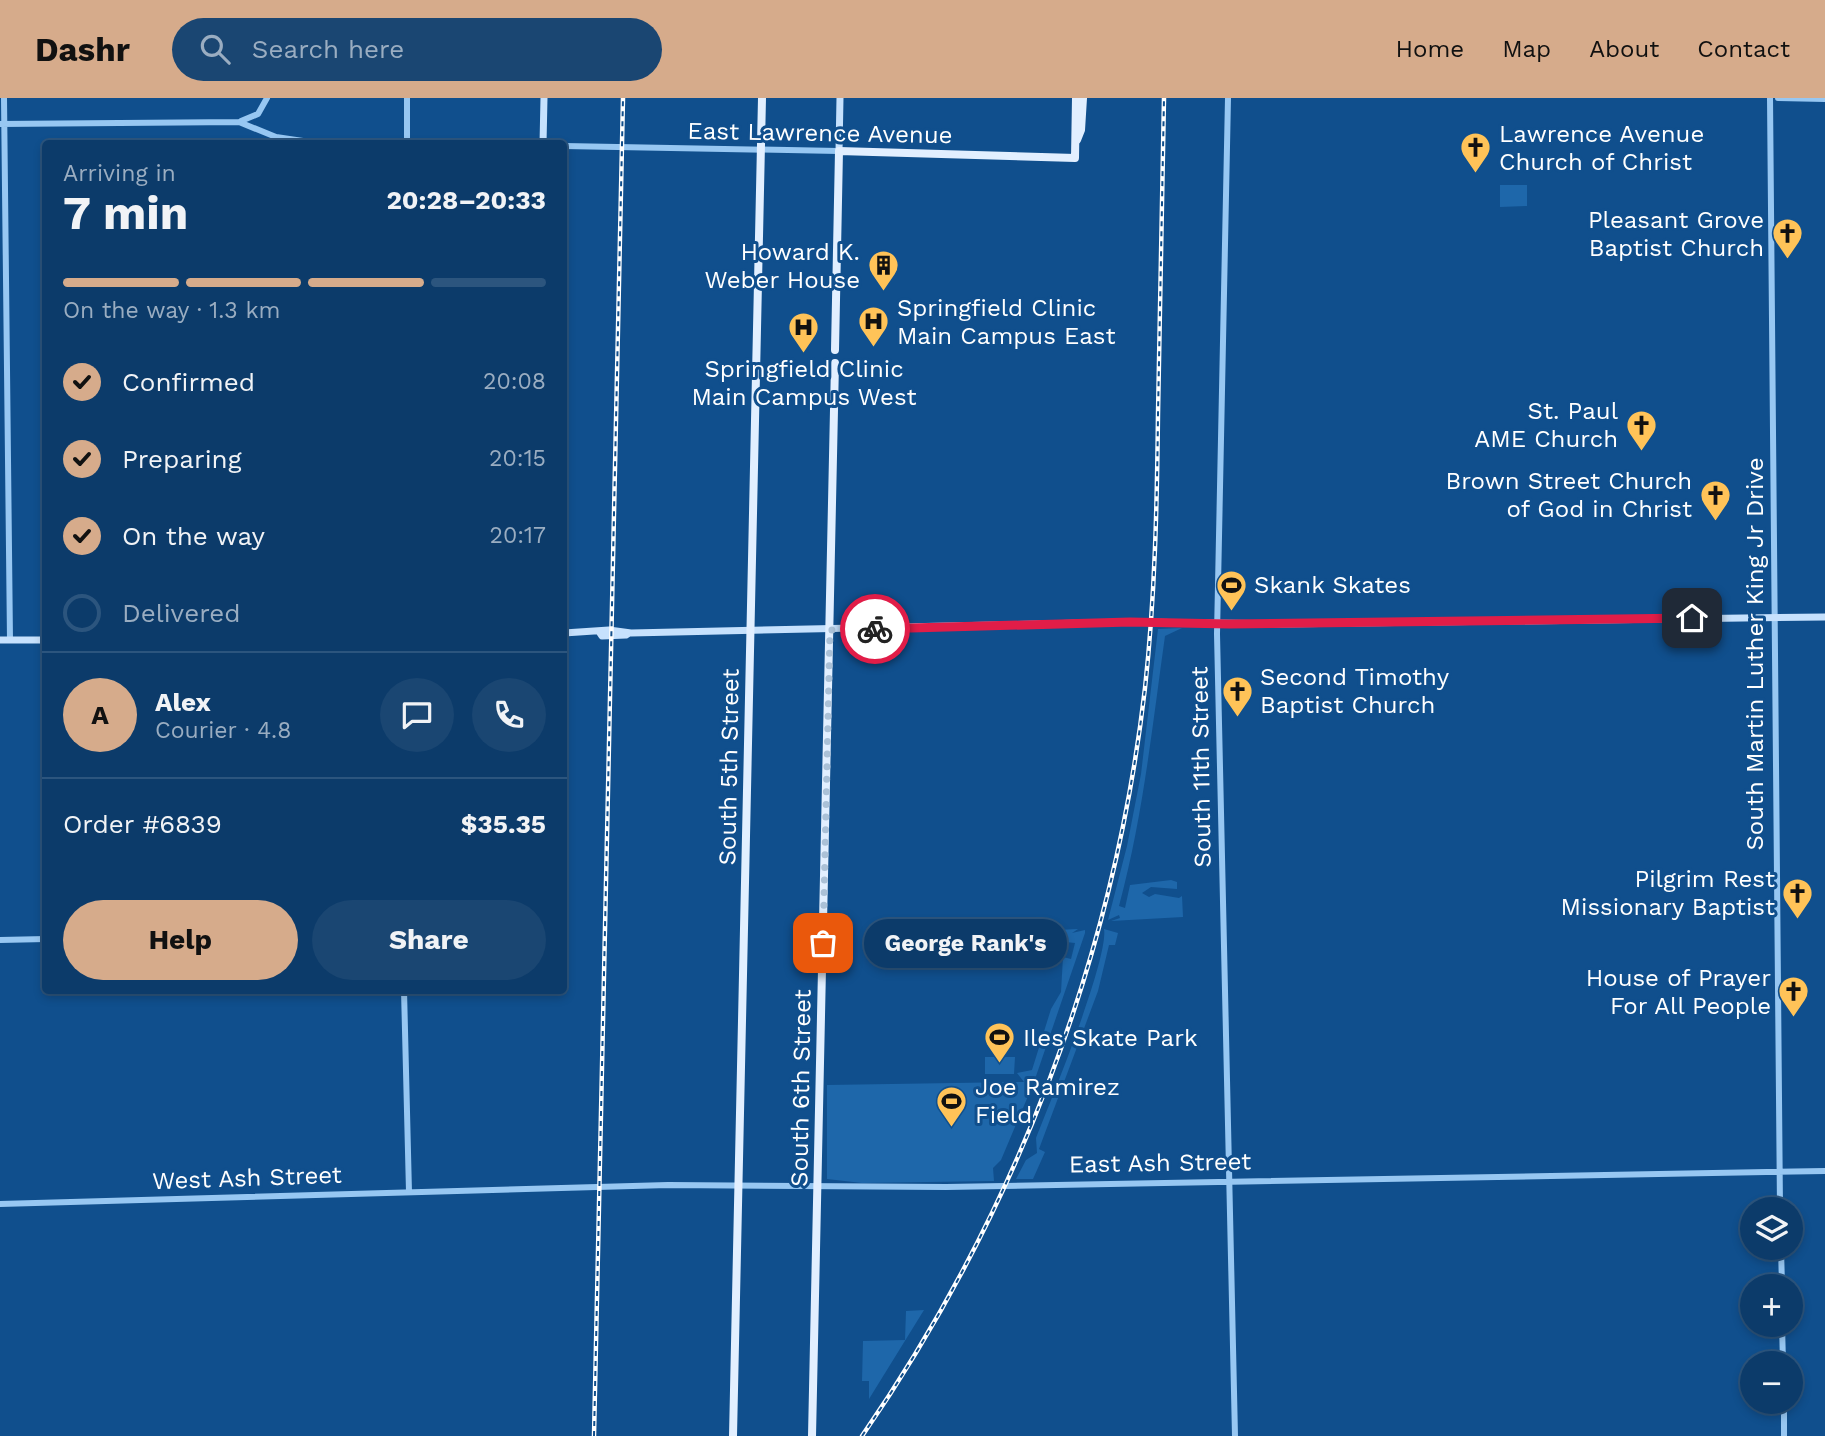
<!DOCTYPE html>
<meta charset="utf-8">
<style>
body{margin:0;font-family:"Work Sans",sans-serif;background:#1a4672;color:#f1f3f6;height:100vh;display:flex;flex-direction:column;font-size:26px;white-space:nowrap}
*{box-sizing:border-box;margin:0}
p{font-size:23px;color:#9aadc1}
.icon{flex:none;width:38px;height:38px;fill:none;stroke:currentColor;stroke-width:2;stroke-linecap:round;stroke-linejoin:round}
.map{position:relative;flex:1;overflow:hidden}
.sheet{position:absolute;left:42px;top:42px;width:525px;height:854px;display:flex;flex-direction:column;background:#0c3b6a;border-radius:7px;box-shadow:0 4px 10px #0003,0 0 0 2px #2c557e}
.sheet>*{flex:none}
.tools{position:absolute;left:1740px;top:1099px;display:grid;gap:14px}
.tools a{display:grid;place-items:center;width:63px;height:63px;border-radius:50%;background:#0c3b6a;box-shadow:0 4px 10px #0003,0 0 0 2px #2c557e;font-size:35px}
.pin{position:absolute;display:grid;place-items:center;width:60px;height:60px;color:#fff;margin:-30px;border-radius:14px;box-shadow:0 4px 10px #0006}
.courier{position:absolute;display:grid;place-items:center;width:70px;height:70px;margin:-35px;border:5px solid #e11d48;border-radius:50%;background:#fff;color:#222;box-shadow:0 2px 9px #0007}
.bubble{position:absolute;height:49px;border-radius:24px;background:#0c3b6a;box-shadow:0 4px 10px #0003,0 0 0 2px #2c557e;font-size:23px;font-weight:700;line-height:49px;text-align:center}
.summary em{font-style:normal;font-weight:700}
.summary div{display:flex;flex-direction:column-reverse}
.summary{display:flex;align-items:center;justify-content:space-between;height:119px;padding:0 21px}
h1{font-size:46px;font-weight:700;line-height:52px}
.bar{display:grid;grid-template-columns:repeat(4,1fr);gap:10px 7px;align-content:center;height:84px;padding:0 21px}
.bar i{height:9px;border-radius:5px;background:#2c557e}
.bar .active{background:#d6ab8b}
.bar p{grid-column:span 4}
.line{display:flex;align-items:center;gap:18px;padding:0 21px;border-top:2px solid #2c557e}
.line div{flex:1}
.round{display:grid;place-items:center;flex:none;width:74px;height:74px;border-radius:37px;background:#1a4672}
ol{padding:0 21px;list-style:none}
li{display:flex;align-items:center;gap:21px;height:77px}
li p{margin-inline-start:auto}
li .icon{padding:7px;border-radius:50%;background:#d6ab8b;color:#111;stroke-width:4}
li:last-child{color:#9aadc1}
li i{width:38px;height:38px;border:4px solid #2c557e;border-radius:50%}
.cta{display:flex;gap:14px;margin-top:auto;padding:14px 21px}
.cta a{flex:1;height:80px;border-radius:42px;background:#d6ab8b;color:#111;font-size:28px;font-weight:700;line-height:80px;text-align:center}
.cta a+a{background:#1a4672;color:#f1f3f6}
header{display:flex;align-items:center;gap:42px;box-sizing:border-box;height:98px;padding:0 35px;background:#d6ab8b;color:#111}
header strong{font-size:33px}
nav{display:flex;gap:38px;margin-inline-start:auto;font-size:24px}
.search{width:490px;height:63px;background:#1a4672;display:flex;align-items:center;gap:18px;box-sizing:border-box;padding:0 24px;border-radius:38px;color:#9aadc1;font-size:26px}
.map>svg:first-child{display:block}
.green{fill:#1e67aa}
.lines{fill:none;stroke-linecap:round;stroke-linejoin:round}
.tertiary{stroke:#97c7f2;stroke-width:6}
.secondary{stroke:#c6e1fd;stroke-width:7}
.primary{stroke:#e2efff;stroke-width:8}
.rail-casing{stroke:#fff;stroke-width:4.5}
.rail{stroke:#104f8d;stroke-width:2;stroke-dasharray:5;stroke-linecap:butt}
.done{stroke:#abc1d7;stroke-width:7;stroke-dasharray:0 12.6}
.route{stroke:#e11d48;stroke-width:9}
.labels{text-anchor:middle;dominant-baseline:central;stroke-width:6;stroke-linejoin:round;paint-order:stroke}
.street-label{font-size:24px;fill:#fff;stroke:#104f8d}
.poi-label{font-size:24px;fill:#fff;stroke:#104f8d;text-anchor:start}
</style>
<header>
<strong>Dashr</strong>
<div class="search"><svg class="icon" aria-label="search" viewBox="0 0 24 24"><circle cx="10" cy="10" r="6"/><path d="M15 15l6 6"/></svg>Search here</div>
<nav><a>Home</a><a>Map</a><a>About</a><a>Contact</a></nav>
</header>
<div class="map">
<svg width="1825" height="1338" viewBox="0 0 1825 1338">
<rect width="100%" height="100%" fill="#104f8d"/>
<!-- green -->
<path class="green" d="M1500,87h27v21l-27,1z
M1182,530l-17,8c-13,92 -22,181 -46,270l6,2 5,-23 41,-5 6,2v7l-26,-2 -9,6 7,4 6,-3 24,4 3,-2 1,21 -72,4 9,-3 -1,-3 -11,5 19,-74 14,-72 17,-145z
M1078,831l-6,4 13,-3v3l-51,149 -33,78 -8,8 1,13 -132,2 -35,-4v-94l197,-3 -7,-9 15,-3 19,-61 10,-17 2,-35 8,2 4,-16 -19,-2v-11z
M1104,831l14,4 -3,12h-6l-11,46 -59,158 6,3 -12,27h-17l10,-19 11,-7 -1,-15c14,-35 73,-180 68,-209z
M985,959h30l-1,17h-29z
M924,1212l-55,89v-18h-7l1,-40 42,-1 1,-29z"/>
<g class="lines">
<!-- tertiary -->
<path class="tertiary" d="M4,0l6,542
M1228,0l-11,536 18,802
M1770,0l10,1111
M1778,0l47,1
M241,23l17,-7 9,-16
M0,26l239,-2 37,15 27,4 138,3
M407,46v-46
M564,48l275,5
M0,842l46,-1
M404,892l5,202
M0,1106l668,-19 278,2 879,-16
M1781,1150l1,38
M1782,1227l1,38
M1784,1304v34"/>
<!-- secondary -->
<path class="secondary" d="M543,46l1,-46
M839,53l1,-53
M564,535l45,-3 22,3 499,-11 152,2 543,-7
M600,535l2,3 24,-1 3,-2
M0,542h46"/>
<!-- primary -->
<path class="primary" d="M1077,42l4,-10 2,-32
M835,252l4,-199 236,7 1,-60
M733,1338l29,-1338
M812,1338l23,-1073"/>
<defs>
<path id="rail" d="M594,1338l29,-1338
M862,1338c154,-223 252,-479 283,-748 10,-91 12,-183 13,-274 2,-105 4,-211 6,-316"/>
</defs>
<!-- rail casing -->
<use href="#rail" class="rail-casing"/>
<!-- rail -->
<use href="#rail" class="rail"/>
</g>
<g class="lines">
<!-- done -->
<path class="done" d="M823,845l7,-313 45,-1"/>
<!-- route -->
<path class="route" d="M875,531l255,-7 99,2 463,-6"/>
</g>
<!-- icons -->
<defs>
<symbol id="church-pin" viewBox="-11 -11 22 30"><path d="M0 17L-7.5 6A9.5 9.5 0 1 1 7.5 6Z" fill="#ffc358" stroke="#104f8d"/><path d="M-1.2-6h2.4v3.5h3.3v2.4h-3.3V6h-2.4V-.1h-3.3v-2.4h3.3Z" fill="#111"/></symbol>
<symbol id="building-pin" viewBox="-11 -11 22 30"><path d="M0 17L-7.5 6A9.5 9.5 0 1 1 7.5 6Z" fill="#ffc358" stroke="#104f8d"/><path d="M-4-6H4V6H1V3H-1V6H-4ZM-2.5-4.3h1.7v1.8h-1.7ZM.8-4.3h1.7v1.8H.8ZM-2.5-1h1.7V.8h-1.7ZM.8-1h1.7V.8H.8Z" fill="#111"/></symbol>
<symbol id="hospital-pin" viewBox="-11 -11 22 30"><path d="M0 17L-7.5 6A9.5 9.5 0 1 1 7.5 6Z" fill="#ffc358" stroke="#104f8d"/><path d="M-5-5h3v3.5h4V-5h3V5h-3V1.5h-4V5h-3Z" fill="#111"/></symbol>
<symbol id="stadium-pin" viewBox="-11 -11 22 30"><path d="M0 17L-7.5 6A9.5 9.5 0 1 1 7.5 6Z" fill="#ffc358" stroke="#104f8d"/><path d="M0-5a6.5 5 0 1 0 0 10a6.5 5 0 1 0 0-10ZM-3.5-1.8h7v3.6h-7Z" fill="#111"/></symbol>
</defs>
<g fill-rule="evenodd">
<use href="#church-pin" x="1458" y="32" width="35" height="47"/>
<use href="#church-pin" x="1770" y="118" width="35" height="47"/>
<use href="#building-pin" x="866" y="150" width="35" height="47"/>
<use href="#hospital-pin" x="856" y="206" width="35" height="47"/>
<use href="#hospital-pin" x="786" y="212" width="35" height="47"/>
<use href="#church-pin" x="1624" y="310" width="35" height="47"/>
<use href="#church-pin" x="1698" y="380" width="35" height="47"/>
<use href="#stadium-pin" x="1214" y="470" width="35" height="47"/>
<use href="#church-pin" x="1220" y="576" width="35" height="47"/>
<use href="#church-pin" x="1780" y="778" width="35" height="47"/>
<use href="#church-pin" x="1776" y="876" width="35" height="47"/>
<use href="#stadium-pin" x="982" y="922" width="35" height="47"/>
<use href="#stadium-pin" x="934" y="986" width="35" height="47"/>
</g>
<g class="labels">
<!-- street labels -->
<g class="street-label">
<text transform="translate(820 35) rotate(1)">East Lawrence Avenue</text>
<text transform="translate(1755 556) rotate(-90)">South Martin Luther King Jr Drive</text>
<text transform="translate(729 669) rotate(-89)">South 5th Street</text>
<text transform="translate(1201 669) rotate(-91)">South 11th Street</text>
<text transform="translate(801 990) rotate(-89)">South 6th Street</text>
<text transform="translate(1160 1065) rotate(-1)">East Ash Street</text>
<text transform="translate(247 1080) rotate(-2)">West Ash Street</text>
</g>
<!-- poi labels -->
<g class="poi-label">
<text x="1499" y="36">Lawrence Avenue<tspan x="1499" dy="28">Church of Christ</tspan></text>
<text x="1764" y="122" text-anchor="end">Pleasant Grove<tspan x="1764" dy="28">Baptist Church</tspan></text>
<text x="860" y="154" text-anchor="end">Howard K.<tspan x="860" dy="28">Weber House</tspan></text>
<text x="897" y="210">Springfield Clinic<tspan x="897" dy="28">Main Campus East</tspan></text>
<text x="804" y="271" text-anchor="middle">Springfield Clinic<tspan x="804" dy="28">Main Campus West</tspan></text>
<text x="1618" y="313" text-anchor="end">St. Paul<tspan x="1618" dy="28">AME Church</tspan></text>
<text x="1692" y="383" text-anchor="end">Brown Street Church<tspan x="1692" dy="28">of God in Christ</tspan></text>
<text x="1254" y="487">Skank Skates</text>
<text x="1260" y="579">Second Timothy<tspan x="1260" dy="28">Baptist Church</tspan></text>
<text x="1775" y="781" text-anchor="end">Pilgrim Rest<tspan x="1775" dy="28">Missionary Baptist</tspan></text>
<text x="1771" y="880" text-anchor="end">House of Prayer<tspan x="1771" dy="28">For All People</tspan></text>
<text x="1023" y="940">Iles Skate Park</text>
<text x="975" y="989">Joe Ramirez<tspan x="975" dy="28">Field</tspan></text>
</g>
</g>
</svg>
<div class="tools">
<a><svg class="icon" aria-label="layers" viewBox="0 0 24 24"><path d="M12 4l9 5-9 5-9-5zM3 14l9 5 9-5"/></svg></a>
<a>+</a>
<a>−</a>
</div>
<div class="pin" style="left:823px;top:845px;background:#ea580c"><svg class="icon" aria-label="bag" viewBox="0 0 24 24"><path d="M5 8h14l-1 12H6zM9 8a3 3 0 0 1 6 0"/></svg></div>
<div class="pin" style="left:1692px;top:520px;background:#1f2937"><svg class="icon" aria-label="home" viewBox="0 0 24 24"><path d="M3 11l9-7 9 7M6 9v11h12V9"/></svg></div>
<div class="courier" style="left:875px;top:531px"><svg class="icon" aria-label="bike" viewBox="0 0 24 24"><circle cx="6" cy="16" r="4"/><circle cx="18" cy="16" r="4"/><path d="M6 16l4-8h5l3 8M10 8l3 8H6M13 5h3"/></svg></div>
<div class="bubble" style="left:864px;top:821px;width:203px">George Rank's</div>
<section class="sheet">
<div class="summary"><div><h1>7 min</h1><p>Arriving in</p></div><em>20:28–20:33</em></div>
<div class="bar"><i class="active"></i><i class="active"></i><i class="active"></i><i></i><p>On the way · 1.3 km</p></div>
<ol>
<li><svg class="icon" aria-label="check" viewBox="0 0 24 24"><path d="M5 12l5 5 9-10"/></svg>Confirmed<p>20:08</p></li>
<li><svg class="icon" aria-label="check" viewBox="0 0 24 24"><path d="M5 12l5 5 9-10"/></svg>Preparing<p>20:15</p></li>
<li><svg class="icon" aria-label="check" viewBox="0 0 24 24"><path d="M5 12l5 5 9-10"/></svg>On the way<p>20:17</p></li>
<li><i></i>Delivered</li>
</ol>
<div class="line" style="height:126px"><b class="round" style="background:#d6ab8b;color:#111">A</b><div><b>Alex</b><p>Courier · 4.8</p></div><a class="round"><svg class="icon" aria-label="chat" viewBox="0 0 24 24"><path d="M4 5h16v11H9l-5 4z"/></svg></a><a class="round"><svg class="icon" aria-label="phone" viewBox="0 0 24 24"><path d="M5 4h4l2 5-3 2q2 4 5 5l2-3 5 2v4C11 20 4 13 5 4z"/></svg></a></div>
<div class="line" style="height:91px"><div>Order #6839</div><b>$35.35</b></div>
<div class="cta"><a>Help</a><a>Share</a></div>
</section>
</div>
